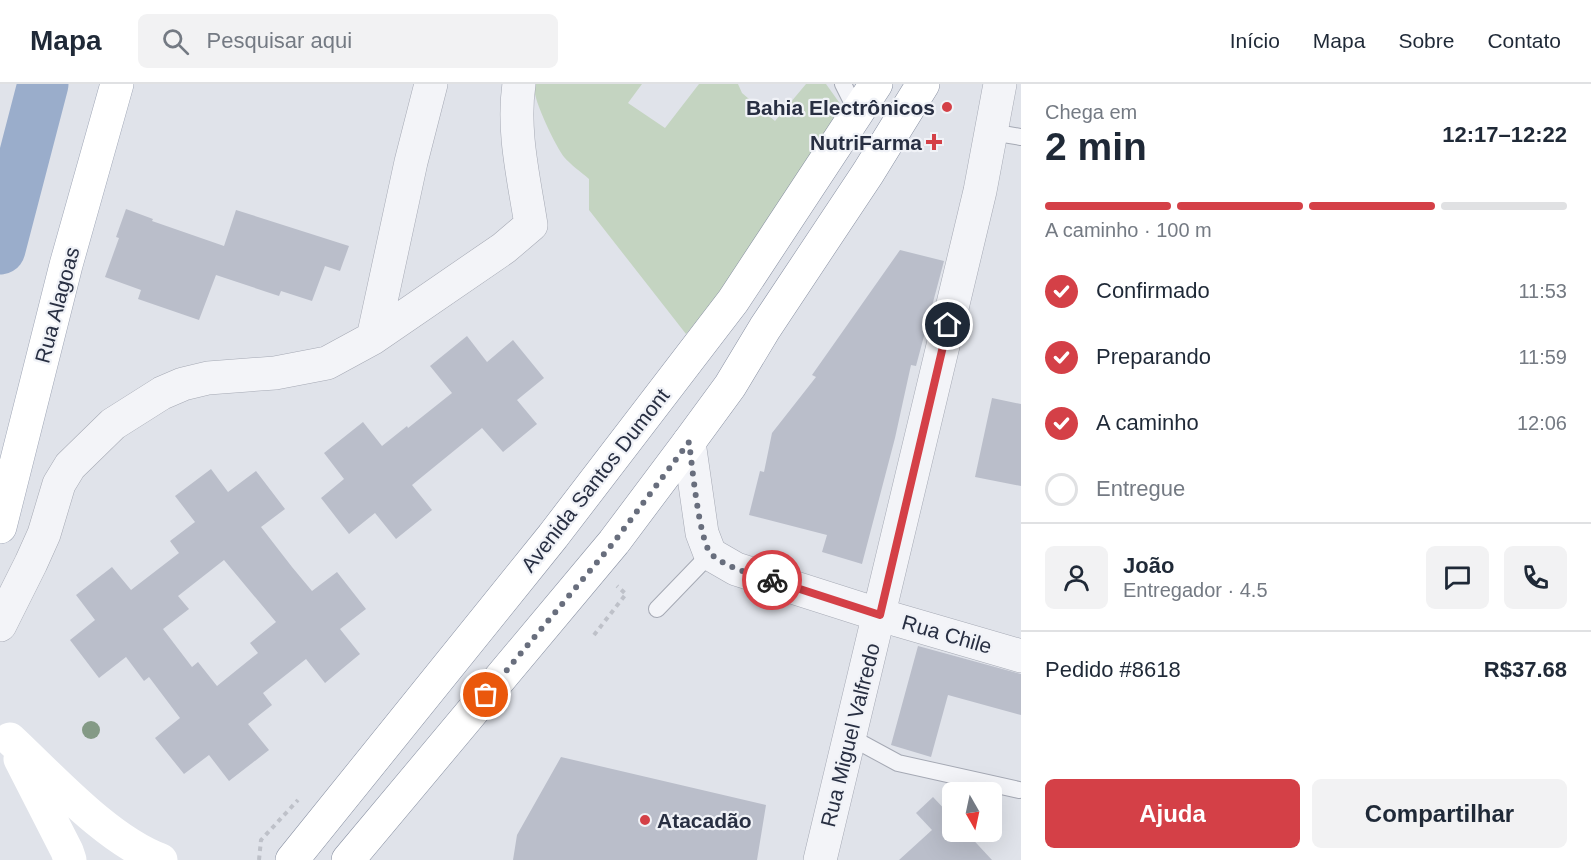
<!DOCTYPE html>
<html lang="pt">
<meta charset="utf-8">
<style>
body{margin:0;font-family:Helvetica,sans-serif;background:#f2f2f3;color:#1f2937;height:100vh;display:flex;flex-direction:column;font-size:22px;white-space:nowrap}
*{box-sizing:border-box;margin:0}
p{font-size:20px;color:#747a83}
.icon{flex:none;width:33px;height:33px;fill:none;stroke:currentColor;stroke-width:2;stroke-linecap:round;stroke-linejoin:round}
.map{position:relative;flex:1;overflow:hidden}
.drawer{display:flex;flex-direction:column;background:#fff;width:570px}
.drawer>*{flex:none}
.needle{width:39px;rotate:171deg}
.buttons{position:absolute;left:942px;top:698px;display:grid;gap:12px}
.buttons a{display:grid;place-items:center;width:60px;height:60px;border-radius:9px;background:#fff;box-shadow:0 6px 24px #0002;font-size:30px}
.pin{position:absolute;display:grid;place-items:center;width:51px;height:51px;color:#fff;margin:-26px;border:3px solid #fff;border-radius:50%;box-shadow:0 2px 6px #0007}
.courier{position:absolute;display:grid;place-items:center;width:60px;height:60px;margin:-30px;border:4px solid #d44047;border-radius:50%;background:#fff;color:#222;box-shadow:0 2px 8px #0007}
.headline em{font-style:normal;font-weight:800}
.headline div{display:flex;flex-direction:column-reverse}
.headline{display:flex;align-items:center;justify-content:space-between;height:102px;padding:0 24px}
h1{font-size:39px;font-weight:800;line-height:45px}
.bar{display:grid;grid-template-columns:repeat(4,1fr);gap:9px 6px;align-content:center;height:72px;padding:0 24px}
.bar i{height:8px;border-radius:4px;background:#e0e1e3}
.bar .active{background:#d44047}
.bar p{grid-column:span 4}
.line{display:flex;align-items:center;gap:15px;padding:0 24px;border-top:2px solid #e0e1e3}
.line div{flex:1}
.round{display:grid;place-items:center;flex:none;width:63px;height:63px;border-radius:9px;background:#f2f2f3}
ol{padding:0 24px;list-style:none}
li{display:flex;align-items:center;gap:18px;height:66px}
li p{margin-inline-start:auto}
li .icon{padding:6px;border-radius:50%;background:#d44047;color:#fff;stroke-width:4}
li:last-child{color:#747a83}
li i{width:33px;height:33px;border:3px solid #e0e1e3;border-radius:50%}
.primary-button{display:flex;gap:12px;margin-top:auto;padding:12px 24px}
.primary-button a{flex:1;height:69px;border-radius:9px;background:#d44047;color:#fff;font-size:24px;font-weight:800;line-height:69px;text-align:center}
.primary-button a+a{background:#f2f2f3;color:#1f2937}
header{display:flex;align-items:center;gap:36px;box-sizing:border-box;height:84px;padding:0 30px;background:#fff;border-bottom:2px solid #e0e1e3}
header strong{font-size:28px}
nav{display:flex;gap:33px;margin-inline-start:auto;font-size:21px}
.search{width:420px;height:54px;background:#f2f2f3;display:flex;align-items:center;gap:15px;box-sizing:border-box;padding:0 21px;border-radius:9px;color:#747a83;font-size:22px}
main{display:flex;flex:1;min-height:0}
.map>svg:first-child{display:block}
.green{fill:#c4d4c1}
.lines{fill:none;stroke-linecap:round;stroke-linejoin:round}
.river{stroke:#9aadcb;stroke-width:51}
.building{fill:#babeca;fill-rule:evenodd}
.service-casing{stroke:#a5a9b4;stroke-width:18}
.minor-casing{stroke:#a5a9b4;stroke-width:34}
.primary-casing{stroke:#9fa6b6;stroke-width:34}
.trunk-casing{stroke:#878fa1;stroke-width:34}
.path{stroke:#bec1c9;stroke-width:4;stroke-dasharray:4.5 4.5;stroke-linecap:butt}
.service{stroke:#f3f4f8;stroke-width:16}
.minor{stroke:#f3f4f8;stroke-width:33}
.secondary{stroke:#fff;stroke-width:33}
.primary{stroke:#fff;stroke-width:33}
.trunk{stroke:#fff;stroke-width:33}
.tree{fill:#849a86}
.done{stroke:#686e7d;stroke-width:6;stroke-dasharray:0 10.8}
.route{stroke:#d44047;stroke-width:8}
.poi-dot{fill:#d44047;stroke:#f0f2f7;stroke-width:2}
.labels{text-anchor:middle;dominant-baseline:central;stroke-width:4.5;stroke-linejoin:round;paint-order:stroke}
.poi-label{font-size:21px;font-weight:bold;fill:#282f42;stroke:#f0f2f7;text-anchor:end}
.street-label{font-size:21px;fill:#282f42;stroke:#f0f2f7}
</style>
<header>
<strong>Mapa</strong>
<div class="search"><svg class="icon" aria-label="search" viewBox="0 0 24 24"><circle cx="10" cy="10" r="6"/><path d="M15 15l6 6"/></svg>Pesquisar aqui</div>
<nav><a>Início</a><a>Mapa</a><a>Sobre</a><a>Contato</a></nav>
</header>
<main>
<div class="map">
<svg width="1021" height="776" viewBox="0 0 1021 776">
<rect width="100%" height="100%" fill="#e0e3ea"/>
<!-- green -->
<path class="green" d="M534,0h108l-14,19 37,25 34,-44h39l4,9 33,28 31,-37h20l15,21 -88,149 -67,80 -97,-124v-31c-8,-7 -18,-14 -25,-22 -8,-10 -33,-61 -30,-73z"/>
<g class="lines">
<!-- river -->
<path class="river" d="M0,165l43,-165"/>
</g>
<!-- building -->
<path class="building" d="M126,125l27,10 -1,2 72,25 12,-36 113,36 -9,25 -15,-5 -13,35 -31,-10 -2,5 -63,-21 -17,45 -61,-21 3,-9 -36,-13 14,-39 -3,-1z
M900,166l44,11 -28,105 -5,-1 -16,73 -33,126 -40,-12 5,-17 -78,-20 11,-44 4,1 8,-39 44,-56 -4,-2z
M467,252l20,26 26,-22 31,38 -27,22 20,24 -34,28 -21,-24 -70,57 20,25 -36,29 -21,-26 -26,21 -28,-36 23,-19 -20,-26 39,-31 19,24 25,-20 1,2 44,-35 -22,-27z
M992,314l29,6v82l-46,-9z
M211,385l17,23 28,-21 29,38 -24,18 31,40 20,24 25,-19 29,37 -26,20 20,25 -35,29 -19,-24 -43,34 9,12 -24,19 21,26 -40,31 -20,-26 -25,19 -29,-36 25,-20 -31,-41 -5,4 -18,-24 -27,21 -29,-38 25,-20 -19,-25 36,-28 19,23 48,-37 -9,-12 25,-19 -20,-26zM224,476l52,62 -26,21 8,10 -41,33 -19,-24 -6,5 -29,-38 26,-20 -11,-13z
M918,562l103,28v41l-73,-20 -17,62 -40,-12z
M561,673l205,48 -9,55h-244l4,-25z
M933,713l17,18 2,-3v19h13l27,29h-93l33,-30 -16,-17z"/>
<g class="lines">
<defs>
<path id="service" d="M843,0l15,30
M991,48l30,5
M657,525l53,-55
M850,653l48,26 121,27"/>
<path id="minor" d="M373,254l38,-176 20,-78
M689,358l13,91 8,21 26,15 144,46 141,41
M0,541l31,-62 13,-29 15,-50 11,-18 43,-42 49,-31 21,-9 25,-6 67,-5 52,-10 46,-25 131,-90 27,-23c-7,-46 -19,-94 -12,-141
M820,776l160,-669 20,-107"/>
<path id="primary" d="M0,443l66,-262 51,-181"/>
<path id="trunk" d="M292,776l261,-324 180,-235 143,-217
M348,776l266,-318 75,-100 41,-56 35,-58 103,-155 55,-89"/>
</defs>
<!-- service casing -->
<use href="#service" class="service-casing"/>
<!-- minor casing -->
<use href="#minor" class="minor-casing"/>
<!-- primary casing -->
<use href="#primary" class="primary-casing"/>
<!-- trunk casing -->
<use href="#trunk" class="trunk-casing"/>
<!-- path -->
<path class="path" d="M594,551l32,-41 -9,-8
M259,776l2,-20 37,-40"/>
<!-- service -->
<use href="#service" class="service"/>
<!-- minor -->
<use href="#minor" class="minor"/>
<!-- secondary -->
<path class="secondary" d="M10,655c42,39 97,101 151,121
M20,675l47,92 3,9"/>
<!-- primary -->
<use href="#primary" class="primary"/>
<!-- trunk -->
<use href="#trunk" class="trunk"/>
</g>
<!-- trees -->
<circle class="tree" cx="91" cy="646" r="9"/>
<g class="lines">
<!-- done -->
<path class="done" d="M486,611l128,-153 75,-100c3,21 10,102 23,113 17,14 40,19 60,25"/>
<!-- route -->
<path class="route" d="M772,496l108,35 68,-290"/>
</g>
<!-- markers -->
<g class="poi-dot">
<circle cx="947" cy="23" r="6"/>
<path d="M931 49h6v6h6v6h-6v6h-6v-6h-6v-6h6z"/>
<circle cx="645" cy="736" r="6"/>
</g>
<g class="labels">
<!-- poi labels -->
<g class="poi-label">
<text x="935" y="23">Bahia Electrônicos</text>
<text x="922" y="58">NutriFarma</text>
<text x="657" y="736" text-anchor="start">Atacadão</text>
</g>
<!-- street labels -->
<g class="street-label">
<text transform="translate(57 221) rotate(-75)">Rua Alagoas</text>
<text transform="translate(595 396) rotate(-52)">Avenida Santos Dumont</text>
<text transform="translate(947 550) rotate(16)">Rua Chile</text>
<text transform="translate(850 651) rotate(-76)">Rua Miguel Valfredo</text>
</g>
</g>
</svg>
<div class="buttons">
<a><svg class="needle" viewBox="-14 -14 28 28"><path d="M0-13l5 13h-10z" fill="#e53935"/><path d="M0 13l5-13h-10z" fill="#747a83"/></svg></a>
</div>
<div class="pin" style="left:486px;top:611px;background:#ea580c"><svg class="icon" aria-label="bag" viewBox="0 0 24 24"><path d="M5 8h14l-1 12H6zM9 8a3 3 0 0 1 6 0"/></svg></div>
<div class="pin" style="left:948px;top:241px;background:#1f2937"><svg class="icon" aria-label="home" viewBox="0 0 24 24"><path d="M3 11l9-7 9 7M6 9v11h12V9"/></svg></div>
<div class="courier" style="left:772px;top:496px"><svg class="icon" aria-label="bike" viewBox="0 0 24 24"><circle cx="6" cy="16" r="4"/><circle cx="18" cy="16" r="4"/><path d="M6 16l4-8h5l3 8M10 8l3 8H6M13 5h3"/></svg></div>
</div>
<section class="drawer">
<div class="headline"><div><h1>2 min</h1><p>Chega em</p></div><em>12:17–12:22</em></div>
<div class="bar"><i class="active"></i><i class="active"></i><i class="active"></i><i></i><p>A caminho · 100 m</p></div>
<ol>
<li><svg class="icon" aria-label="check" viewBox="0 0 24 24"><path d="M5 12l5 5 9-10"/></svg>Confirmado<p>11:53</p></li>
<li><svg class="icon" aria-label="check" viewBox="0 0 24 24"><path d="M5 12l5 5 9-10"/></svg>Preparando<p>11:59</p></li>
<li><svg class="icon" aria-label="check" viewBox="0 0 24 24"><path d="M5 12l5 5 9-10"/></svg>A caminho<p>12:06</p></li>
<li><i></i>Entregue</li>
</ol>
<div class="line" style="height:108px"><a class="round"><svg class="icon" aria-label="person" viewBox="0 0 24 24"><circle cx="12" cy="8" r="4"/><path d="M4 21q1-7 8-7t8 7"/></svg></a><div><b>João</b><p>Entregador · 4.5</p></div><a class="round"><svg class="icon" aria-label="chat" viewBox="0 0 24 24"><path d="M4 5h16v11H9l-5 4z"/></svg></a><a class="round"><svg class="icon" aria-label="phone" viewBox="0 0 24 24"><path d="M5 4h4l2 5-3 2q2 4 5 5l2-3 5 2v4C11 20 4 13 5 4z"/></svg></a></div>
<div class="line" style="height:78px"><div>Pedido #8618</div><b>R$37.68</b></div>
<div class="primary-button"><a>Ajuda</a><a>Compartilhar</a></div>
</section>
</main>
